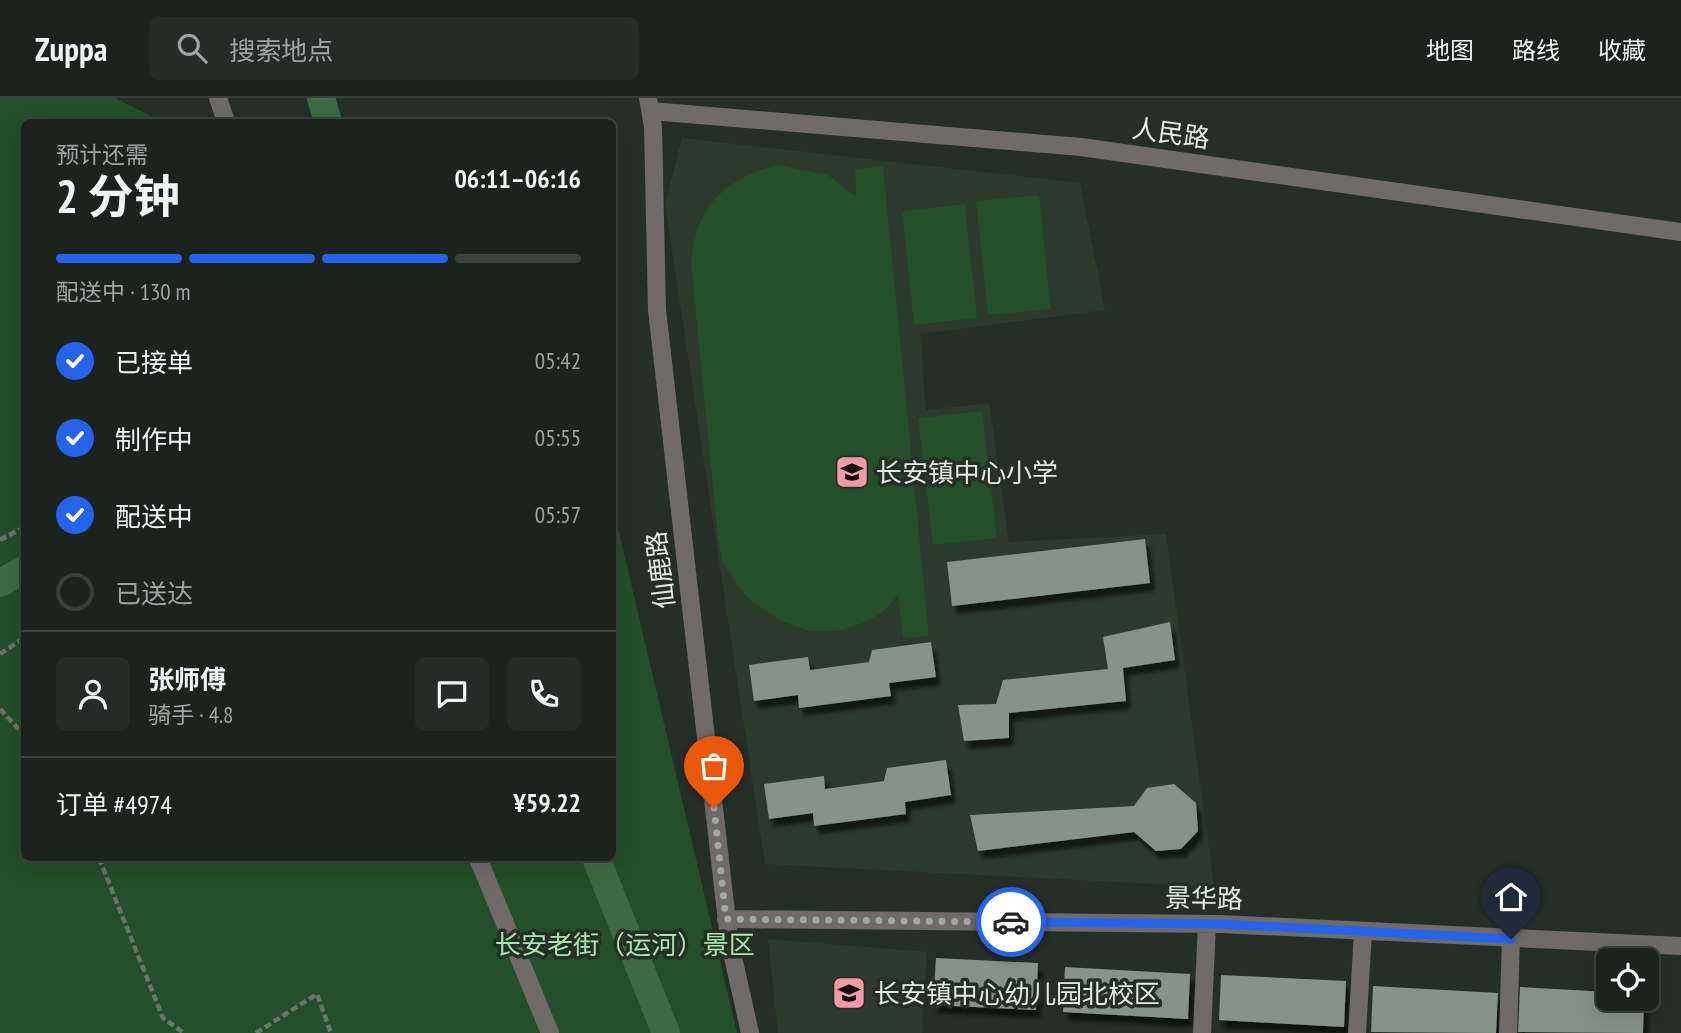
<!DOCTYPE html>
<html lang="zh">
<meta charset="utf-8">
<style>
body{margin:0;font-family:"PT Sans Narrow","Noto Sans SC",sans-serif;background:#252b26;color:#f1f3f6;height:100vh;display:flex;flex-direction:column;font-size:26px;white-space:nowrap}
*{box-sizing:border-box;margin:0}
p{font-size:23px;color:#a0a4a4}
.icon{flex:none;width:38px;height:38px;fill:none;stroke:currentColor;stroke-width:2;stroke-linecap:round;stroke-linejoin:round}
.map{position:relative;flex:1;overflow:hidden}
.side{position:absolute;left:21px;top:21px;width:595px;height:742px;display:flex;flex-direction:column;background:#1c231d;border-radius:10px;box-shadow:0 7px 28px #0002,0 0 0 2px #3a403b}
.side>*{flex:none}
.tools{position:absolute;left:1596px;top:850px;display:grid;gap:14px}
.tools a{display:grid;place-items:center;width:63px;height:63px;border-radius:10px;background:#1c231d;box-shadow:0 7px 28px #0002,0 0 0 2px #3a403b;font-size:35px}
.pin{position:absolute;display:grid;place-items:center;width:60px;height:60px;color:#fff;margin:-72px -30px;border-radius:50% 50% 50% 0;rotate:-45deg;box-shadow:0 0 7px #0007}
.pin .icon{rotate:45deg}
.courier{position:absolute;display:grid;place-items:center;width:70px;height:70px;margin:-35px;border:5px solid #2563eb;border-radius:50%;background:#fff;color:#222;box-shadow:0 2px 9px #0007}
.summary em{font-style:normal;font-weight:700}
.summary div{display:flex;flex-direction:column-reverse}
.summary{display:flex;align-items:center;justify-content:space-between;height:119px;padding:0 35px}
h1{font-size:46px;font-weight:700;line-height:52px}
.bar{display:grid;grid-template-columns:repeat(4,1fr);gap:10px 7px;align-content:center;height:84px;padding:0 35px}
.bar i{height:9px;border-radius:5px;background:#3a403b}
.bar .active{background:#2563eb}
.bar p{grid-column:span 4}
.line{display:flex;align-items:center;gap:18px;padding:0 35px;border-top:2px solid #3a403b}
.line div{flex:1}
.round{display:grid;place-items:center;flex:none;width:74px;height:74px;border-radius:10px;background:#252b26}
ol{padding:0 35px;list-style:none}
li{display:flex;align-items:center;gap:21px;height:77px}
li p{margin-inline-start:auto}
li .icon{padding:7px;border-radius:50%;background:#2563eb;color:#fff;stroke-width:4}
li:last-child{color:#a0a4a4}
li i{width:38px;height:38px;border:4px solid #3a403b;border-radius:50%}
header{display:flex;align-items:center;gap:42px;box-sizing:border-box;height:98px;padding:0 35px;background:#1c231d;border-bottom:2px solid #3a403b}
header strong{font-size:33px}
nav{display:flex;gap:38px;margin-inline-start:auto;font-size:24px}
.search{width:490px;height:63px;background:#252b26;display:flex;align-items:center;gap:18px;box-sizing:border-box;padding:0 24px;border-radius:10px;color:#a0a4a4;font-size:26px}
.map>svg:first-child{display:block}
.built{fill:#2d3a2e}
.green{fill:#234f2a}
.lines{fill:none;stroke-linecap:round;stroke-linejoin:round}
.canal{stroke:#3e6b43;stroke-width:28}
.building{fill:#879288;filter:url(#shadow)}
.path{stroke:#6c746d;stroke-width:4.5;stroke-dasharray:7 3.5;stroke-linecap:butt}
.minor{stroke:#716a6b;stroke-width:18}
.done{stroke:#a2a8a2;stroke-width:7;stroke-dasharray:0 12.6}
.route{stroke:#2563eb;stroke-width:9}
.labels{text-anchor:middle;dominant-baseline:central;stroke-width:7;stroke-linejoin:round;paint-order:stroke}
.street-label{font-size:26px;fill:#e4e9e4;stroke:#262f27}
.poi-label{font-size:26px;fill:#e4e9e4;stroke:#262f27;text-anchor:start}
.park-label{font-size:26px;fill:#a3e8a9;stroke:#262f27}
</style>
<header>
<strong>Zuppa</strong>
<div class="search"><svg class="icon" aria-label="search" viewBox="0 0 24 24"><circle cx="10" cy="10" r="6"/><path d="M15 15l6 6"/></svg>搜索地点</div>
<nav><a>地图</a><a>路线</a><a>收藏</a></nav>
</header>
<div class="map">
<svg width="1681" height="935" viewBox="0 0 1681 935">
<defs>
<filter id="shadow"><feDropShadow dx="4.5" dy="8" stdDeviation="2" flood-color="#0009"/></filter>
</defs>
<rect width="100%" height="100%" fill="#262f27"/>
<!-- built -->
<path class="built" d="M682,40l398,45 25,127 -185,24 6,76 63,-7 20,139 157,-8 48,353 -449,-23 -100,-660z
M768,841l159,13 -5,81h-144z"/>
<!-- green -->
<path class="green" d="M0,0h115l48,24h-139v736h588l1,-351 124,526h-737z
M778,67l50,10 28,22 -1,-28 28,-3 46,470 -26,2 -5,-43 -15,17 -20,11 -26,8h-28l-28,-10 -29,-19 -16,-19 -13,-21 -5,-24 -27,-275c2,-13 3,-26 8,-38 13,-34 45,-52 79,-60z
M1039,97l12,114 -63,6 -12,-114z
M965,106l12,114 -63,7 -12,-114z
M982,313l15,127 -64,7 -15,-127z"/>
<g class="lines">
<!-- canal -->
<path class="canal" d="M321,0l7,24
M0,485l24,-13
M596,760l70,175"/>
</g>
<!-- building -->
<path class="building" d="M1145,441l5,44 -198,23 -5,-44z
M1170,524l5,38 -52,8 3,33 -117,12v25l-45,3 -6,-36 38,-1 7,-24 105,-11 -5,-32z
M931,544l5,35 -47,6 2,13 -92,12 -1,-13 -44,6 -5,-36 59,-8 2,13 59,-8 3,-12z
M946,662l5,35 -46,7 1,12 -92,12 -1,-13 -44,6 -5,-35 60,-8 1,13 59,-8 3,-13z
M1174,686l22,19 2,28 -17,18 -25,2 -22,-19 -156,19 -8,-36 164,-9 13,-18z
M936,860l102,5 -2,47 -103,-5z
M1065,869l125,7 -2,45 -125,-7z
M1221,877l125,6 -2,46 -125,-7z
M1373,888l125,7 -2,40 -125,-1z
M1520,889l88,5v7h36l-1,34 -125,-1z"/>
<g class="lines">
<!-- path -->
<path class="path" d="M0,442l24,-13
M0,556l24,-16
M0,611l24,26
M99,760l64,160 21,15
M256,935l61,-39 14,39"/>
<!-- minor -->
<path class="minor" d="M218,0l8,24
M648,0l5,29 4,183 72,629 21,94
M651,13l430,36 600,85
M478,760l72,175
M726,821l495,5 460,22
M1202,935l5,-109
M1357,935l6,-101
M1508,935l3,-94"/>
</g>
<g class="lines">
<!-- done -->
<path class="done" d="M714,710l12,111 285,3"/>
<!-- route -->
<path class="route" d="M1011,824l210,2 290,15"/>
</g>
<!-- icons -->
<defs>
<symbol id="school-square" viewBox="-11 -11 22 22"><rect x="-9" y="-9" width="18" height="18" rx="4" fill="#f49aa7" stroke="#262f27"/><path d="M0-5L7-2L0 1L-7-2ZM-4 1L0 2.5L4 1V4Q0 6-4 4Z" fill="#111"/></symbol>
</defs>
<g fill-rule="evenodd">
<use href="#school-square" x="833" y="355" width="38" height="38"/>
<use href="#school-square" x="830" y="876" width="38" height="38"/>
</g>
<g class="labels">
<!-- street labels -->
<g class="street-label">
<text transform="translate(1171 35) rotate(8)">人民路</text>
<text transform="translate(660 472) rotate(-97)">仙鹿路</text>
<text transform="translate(1204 800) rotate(1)">景华路</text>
</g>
<!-- poi labels -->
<g class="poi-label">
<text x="876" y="374">长安镇中心小学</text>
<text x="874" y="895">长安镇中心幼儿园北校区</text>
</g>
<!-- park labels -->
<g class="park-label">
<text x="625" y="846">长安老街（运河）景区</text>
</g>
</g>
</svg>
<div class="tools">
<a><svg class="icon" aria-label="locate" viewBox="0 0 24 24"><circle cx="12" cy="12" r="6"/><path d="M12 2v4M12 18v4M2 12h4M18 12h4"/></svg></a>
</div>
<div class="pin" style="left:714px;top:710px;background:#ea580c"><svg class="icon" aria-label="bag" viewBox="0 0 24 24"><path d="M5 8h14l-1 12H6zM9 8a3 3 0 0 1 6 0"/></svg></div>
<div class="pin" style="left:1511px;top:841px;background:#1f2937"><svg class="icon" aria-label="home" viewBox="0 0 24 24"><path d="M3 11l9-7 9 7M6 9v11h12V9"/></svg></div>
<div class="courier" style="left:1011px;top:824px"><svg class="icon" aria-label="car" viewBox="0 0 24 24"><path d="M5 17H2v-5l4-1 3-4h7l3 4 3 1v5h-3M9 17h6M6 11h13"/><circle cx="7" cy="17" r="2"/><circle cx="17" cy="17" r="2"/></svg></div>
<section class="side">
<div class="summary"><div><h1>2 分钟</h1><p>预计还需</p></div><em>06:11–06:16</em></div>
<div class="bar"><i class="active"></i><i class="active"></i><i class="active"></i><i></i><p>配送中 · 130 m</p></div>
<ol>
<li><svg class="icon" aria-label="check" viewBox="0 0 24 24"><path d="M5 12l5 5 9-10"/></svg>已接单<p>05:42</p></li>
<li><svg class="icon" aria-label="check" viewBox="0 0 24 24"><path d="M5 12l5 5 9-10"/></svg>制作中<p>05:55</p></li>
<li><svg class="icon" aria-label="check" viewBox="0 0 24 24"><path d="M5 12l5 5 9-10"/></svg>配送中<p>05:57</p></li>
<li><i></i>已送达</li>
</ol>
<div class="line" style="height:126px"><a class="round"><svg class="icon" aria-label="person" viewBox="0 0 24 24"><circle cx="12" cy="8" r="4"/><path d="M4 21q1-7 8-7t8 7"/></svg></a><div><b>张师傅</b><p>骑手 · 4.8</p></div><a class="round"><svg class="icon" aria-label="chat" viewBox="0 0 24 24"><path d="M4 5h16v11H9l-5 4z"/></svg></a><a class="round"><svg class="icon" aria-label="phone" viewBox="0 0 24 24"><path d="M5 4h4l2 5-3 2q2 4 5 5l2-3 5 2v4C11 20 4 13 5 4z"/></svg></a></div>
<div class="line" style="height:91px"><div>订单 #4974</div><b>¥59.22</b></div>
</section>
</div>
